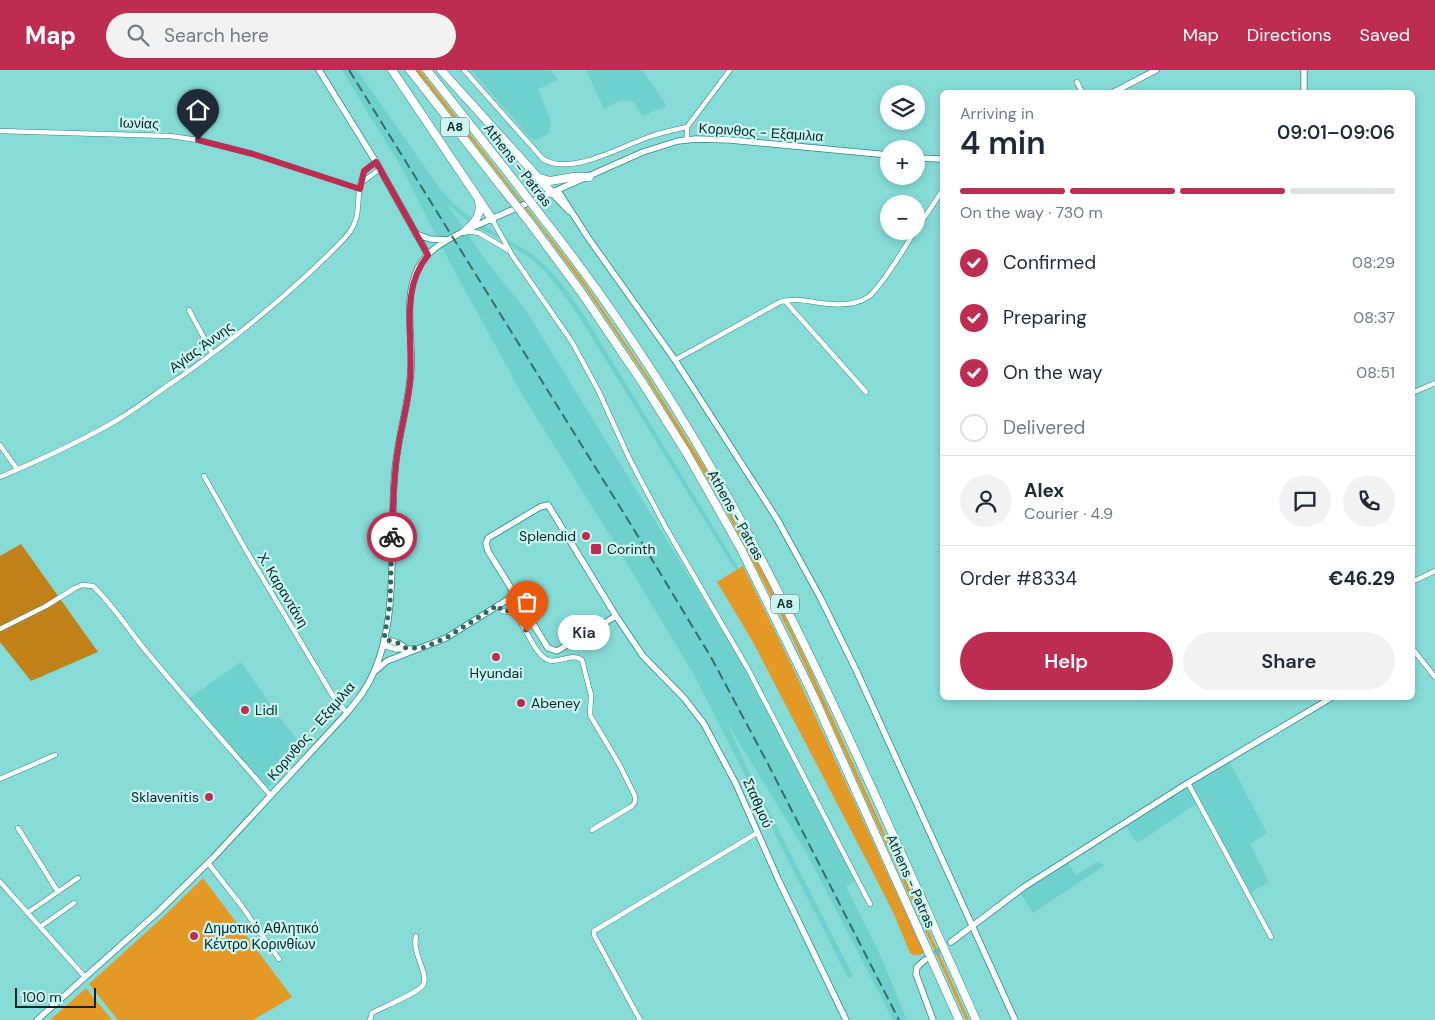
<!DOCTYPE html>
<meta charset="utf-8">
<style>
body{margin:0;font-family:"DM Sans",sans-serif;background:#f2f2f3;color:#1f2937;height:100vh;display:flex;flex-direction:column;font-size:19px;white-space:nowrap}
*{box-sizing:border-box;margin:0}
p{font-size:16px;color:#747a83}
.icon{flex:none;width:28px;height:28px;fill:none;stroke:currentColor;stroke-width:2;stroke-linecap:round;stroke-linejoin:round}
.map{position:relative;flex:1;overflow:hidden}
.drawer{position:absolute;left:940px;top:20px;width:475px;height:610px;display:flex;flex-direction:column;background:#fff;border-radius:8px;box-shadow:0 2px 8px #0003}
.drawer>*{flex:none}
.controls{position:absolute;left:880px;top:15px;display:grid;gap:10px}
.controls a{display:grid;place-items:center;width:45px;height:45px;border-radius:50%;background:#fff;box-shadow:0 2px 8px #0003;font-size:25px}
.scale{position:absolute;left:15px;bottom:12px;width:81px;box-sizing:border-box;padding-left:5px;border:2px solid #012625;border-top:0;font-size:14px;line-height:18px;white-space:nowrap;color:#012625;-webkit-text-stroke:4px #ccf4f1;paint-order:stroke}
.pin{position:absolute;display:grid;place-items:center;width:42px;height:42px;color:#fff;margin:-51px -21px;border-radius:50% 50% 50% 0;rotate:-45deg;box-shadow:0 0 5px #0007}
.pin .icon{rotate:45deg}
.courier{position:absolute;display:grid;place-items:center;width:50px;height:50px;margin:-25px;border:4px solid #bd2d52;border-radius:50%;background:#fff;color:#222;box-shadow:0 1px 6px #0007}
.bubble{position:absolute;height:35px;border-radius:18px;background:#fff;box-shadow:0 2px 8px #0003;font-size:16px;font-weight:600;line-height:35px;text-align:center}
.headline em{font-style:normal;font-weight:600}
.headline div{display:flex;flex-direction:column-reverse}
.headline{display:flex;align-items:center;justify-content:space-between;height:85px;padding:0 20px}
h1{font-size:32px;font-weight:600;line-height:38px}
.bar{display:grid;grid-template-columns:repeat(4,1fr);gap:8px 5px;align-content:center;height:60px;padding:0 20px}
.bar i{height:6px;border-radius:4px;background:#e0e1e3}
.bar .current{background:#bd2d52}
.bar p{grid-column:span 4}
.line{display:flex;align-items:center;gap:12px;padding:0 20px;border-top:1px solid #e0e1e3}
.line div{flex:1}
.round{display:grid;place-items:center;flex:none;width:52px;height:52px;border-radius:26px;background:#f2f2f3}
ol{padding:0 20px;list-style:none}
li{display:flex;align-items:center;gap:15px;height:55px}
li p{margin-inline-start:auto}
li .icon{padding:5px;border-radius:50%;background:#bd2d52;color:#fff;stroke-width:4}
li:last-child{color:#747a83}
li i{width:28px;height:28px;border:2px solid #e0e1e3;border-radius:50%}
.cta{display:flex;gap:10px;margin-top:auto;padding:10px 20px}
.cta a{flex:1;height:58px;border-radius:30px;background:#bd2d52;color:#fff;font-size:20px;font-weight:600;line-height:58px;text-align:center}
.cta a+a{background:#f2f2f3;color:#1f2937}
header{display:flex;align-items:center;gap:30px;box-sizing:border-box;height:70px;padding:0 25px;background:#bd2d52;color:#fff}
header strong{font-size:24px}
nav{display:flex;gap:28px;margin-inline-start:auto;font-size:18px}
.search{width:350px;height:45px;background:#f2f2f3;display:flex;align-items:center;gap:12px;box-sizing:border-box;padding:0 18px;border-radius:28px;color:#747a83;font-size:19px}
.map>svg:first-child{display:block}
.built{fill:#6fd1cd}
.green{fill:#e49927}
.forest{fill:#c38119}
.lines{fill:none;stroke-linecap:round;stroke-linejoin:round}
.tertiary-tunnel{stroke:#6bb7b3;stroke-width:5.5;stroke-dasharray:5.5 3;stroke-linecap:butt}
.minor-casing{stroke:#2d8683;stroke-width:5.5}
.tertiary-casing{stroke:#2d8683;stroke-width:7}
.motorway-casing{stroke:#2d8683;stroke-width:9}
.minor{stroke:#fff;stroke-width:4.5}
.tertiary{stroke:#fff;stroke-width:5.5}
.motorway{stroke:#fff;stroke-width:8}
.rail{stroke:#356d6b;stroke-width:2;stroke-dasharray:10 5;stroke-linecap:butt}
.motorway-bridge-casing{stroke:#2d8683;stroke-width:9;stroke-linecap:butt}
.motorway-bridge{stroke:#fff;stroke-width:8}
.done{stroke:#306563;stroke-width:5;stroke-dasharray:0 9}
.route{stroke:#bd2d52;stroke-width:6}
.poi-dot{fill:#bd2d52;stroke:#ccf4f1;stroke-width:2}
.labels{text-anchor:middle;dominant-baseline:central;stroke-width:4.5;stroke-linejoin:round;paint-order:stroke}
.shield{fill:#ccf4f1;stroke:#3e6462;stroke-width:1}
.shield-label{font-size:12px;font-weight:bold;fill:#012625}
.street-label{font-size:14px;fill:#012625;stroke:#ccf4f1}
.poi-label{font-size:14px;fill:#012625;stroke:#ccf4f1;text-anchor:start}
</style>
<header>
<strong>Map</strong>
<div class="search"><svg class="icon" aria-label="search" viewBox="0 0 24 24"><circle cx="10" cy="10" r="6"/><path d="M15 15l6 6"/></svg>Search here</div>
<nav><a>Map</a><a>Directions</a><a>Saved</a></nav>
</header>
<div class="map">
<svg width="1435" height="950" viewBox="0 0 1435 950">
<rect width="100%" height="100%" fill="#86dbd7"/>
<!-- built -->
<path class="built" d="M342,0h15l62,89 22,31 13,14 24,19 53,30 15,13 19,22 19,27 155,254 -3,2 -156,-253 -19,-27 -18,-22 -14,-12 -30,-19 -22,-10 -30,-24 40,58 38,47 10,16 203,331 117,224 -9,7 35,70 26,63h-14l-87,-168 -80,-131 21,47 106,208 -5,2 -155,-305 -76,-126 -94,-151 -73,-133 -47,-93z
M471,0h79l8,10 -20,9 13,33 -3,12 -15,7z
M588,0h54l25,36 -25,10 -8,-14 -13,-2 -17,9 -17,-37z
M241,592l38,55 26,32 -38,39 -78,-90z
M1229,691l38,72 -17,11 19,38 -19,11 -59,-110z
M1186,718l4,3 7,12 -60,40 -11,-17z
M1099,791l5,5 -71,47 -13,-20 48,-30 8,12z"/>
<!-- green -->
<path class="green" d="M416,0h4l160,206 69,102 58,93 59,107 42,86 161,356h-3l-175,-385 -60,-115 -27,-47 -57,-94 -61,-90 -49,-66z
M743,496l51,104 130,283c-6,3 -9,3 -14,0l-16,-39 -26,-51 -99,-190 -16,-31 -36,-60z
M203,808l89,119 -39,23h-135l-29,-36 73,-66z
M86,918l26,32h-62z"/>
<!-- forest -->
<path class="forest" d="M21,474l77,108 -67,29 -31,-39v-86z"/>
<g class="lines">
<!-- tertiary-tunnel -->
<path class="tertiary-tunnel" d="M928,888l23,-16"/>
<defs>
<path id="minor" d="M464,0l79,89c26,17 76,-11 103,-21 13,-5 27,-8 41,-11
M1077,12l5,10
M0,61l170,5 28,4 55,14 107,35
M687,70v-13l43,-57
M361,113l19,-14
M492,149l20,36 60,87 26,48 32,70 36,68 82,141 122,235
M916,160l26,-39
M466,161l13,2 29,17
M785,231l81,91
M189,240l23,43
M675,290l105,-58c16,-5 34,1 50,2 12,1 28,0 38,-7 13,-9 37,-50 47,-66
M1412,323l23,-10
M0,375l17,24
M204,406l43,76 86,144 14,17
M0,407c40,-17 82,-36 119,-58 21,-13 40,-28 60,-41 56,-40 111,-84 160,-134 7,-7 14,-14 17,-25 6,-22 -4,-43 20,-57
M1412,512l23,-11
M498,535l4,6 8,1 6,3c9,11 19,40 32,45 12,4 23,-8 34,0l9,35 -1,20 29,49 16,32v6l-3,4 -40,24
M0,559l46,-23 29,-18 7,-3 11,1c22,21 38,48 58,71 39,47 80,93 120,139
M1412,578l23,29
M0,709l55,-24
M1188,713l83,154
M18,758l40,64
M208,793l33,42 38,54
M0,812l85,95
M27,843l51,-35
M40,857l34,-24
M370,950l2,-7c9,-5 48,-21 51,-28 4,-7 -1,-16 -3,-23 -3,-9 -6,-16 -4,-26
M640,950l-46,-85v-4l163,-98"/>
<path id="tertiary" d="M319,0l57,92 52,93
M1114,22l42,-22
M1304,22v-22
M916,88l26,1
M558,121l31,48 86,121 102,159 43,78 36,73 159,350
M552,123l17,18
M416,164l14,5 17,1
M616,546l-59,35 -9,-3 -60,-97 -2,-8 2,-5 52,-31 8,-2 68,111 27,40 41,42 20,26 32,60 43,97 67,139
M384,569l14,4 8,5
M383,575l13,4h19
M374,602l13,-11 59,-23 69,-43
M951,872l73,-55 164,-104 143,-85
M925,890l-8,7 -1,7 17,46
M37,950l121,-108 55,-54 134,-145c5,-7 11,-13 16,-21 40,-60 25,-152 32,-222 3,-34 14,-67 16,-101 2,-33 -8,-70 7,-101 10,-20 34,-31 53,-40l172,-76 35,-11 18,-2 34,1 159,15"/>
<path id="motorway" d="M392,0l100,149
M410,0l90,115
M427,0l86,109
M441,0l111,123
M540,108l10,3 23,-4h16
M542,147c88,111 164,234 229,361 74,144 138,294 205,442
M530,153l51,69 61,90 44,70 55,97 71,144 147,327
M465,161c10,-8 17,-17 14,-30"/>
</defs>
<!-- minor casing -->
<use href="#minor" class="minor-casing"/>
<!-- tertiary casing -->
<use href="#tertiary" class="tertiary-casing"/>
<!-- motorway casing -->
<use href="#motorway" class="motorway-casing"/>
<!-- minor -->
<use href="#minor" class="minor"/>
<!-- tertiary -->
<use href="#tertiary" class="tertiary"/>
<!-- motorway -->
<use href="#motorway" class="motorway"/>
<!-- rail -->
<path class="rail" d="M349,0l284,458 79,131 56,105 131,256"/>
<defs>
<path id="motorway-bridge" d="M513,109l29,38
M500,115l30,38"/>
</defs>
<!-- motorway-bridge casing -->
<use href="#motorway-bridge" class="motorway-bridge-casing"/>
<!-- motorway-bridge -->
<use href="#motorway-bridge" class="motorway-bridge"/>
</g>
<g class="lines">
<!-- done -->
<path class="done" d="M392,467l-2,67 -6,35 14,4 8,5h16l24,-10 52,-33 4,6c13,-2 19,11 25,21"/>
<!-- route -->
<path class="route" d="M198,70l55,14 107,35 4,-18 12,-9 52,93c-29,35 -14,84 -18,126 -2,23 -9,46 -12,68 -5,29 -5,59 -6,88"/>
</g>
<!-- markers -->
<g class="poi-dot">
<circle cx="586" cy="466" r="5"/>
<rect x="590" y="473" width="12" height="12" rx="2.5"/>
<circle cx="496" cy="587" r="5"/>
<circle cx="521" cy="633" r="5"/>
<circle cx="245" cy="640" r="5"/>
<circle cx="209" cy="727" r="5"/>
<circle cx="194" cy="866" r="5"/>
</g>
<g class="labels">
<!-- shield labels -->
<g class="shield">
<rect x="441" y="47.5" width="28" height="19" rx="4"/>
<rect x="771" y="524.5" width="28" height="19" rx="4"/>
</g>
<g class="shield-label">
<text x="455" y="57">Α8</text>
<text x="785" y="534">Α8</text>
</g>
<!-- street labels -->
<g class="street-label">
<text transform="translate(139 53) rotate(2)">Ιωνίας</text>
<text transform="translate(761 62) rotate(4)">Κορινθος - Εξαμιλια</text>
<text transform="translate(518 95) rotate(52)">Athens - Patras</text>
<text transform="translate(201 277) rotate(-36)">Αγίας Άννης</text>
<text transform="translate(736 445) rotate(61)">Athens - Patras</text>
<text transform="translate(283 520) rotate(59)">Χ. Καραντάνη</text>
<text transform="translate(311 661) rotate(-49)">Κορινθος - Εξαμιλια</text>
<text transform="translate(758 733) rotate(66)">Σταθμού</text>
<text transform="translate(911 811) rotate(66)">Athens - Patras</text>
</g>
<!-- poi labels -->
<g class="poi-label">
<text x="576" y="466" text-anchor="end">Splendid</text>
<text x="607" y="479">Corinth</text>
<text x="496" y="603" text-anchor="middle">Hyundai</text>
<text x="531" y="633">Abeney</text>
<text x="255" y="640">Lidl</text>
<text x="199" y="727" text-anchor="end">Sklavenitis</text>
<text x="204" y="858">Δημοτικό Αθλητικό<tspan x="204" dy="16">Κέντρο Κορινθίων</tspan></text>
</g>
</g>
</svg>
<div class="controls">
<a><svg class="icon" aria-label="layers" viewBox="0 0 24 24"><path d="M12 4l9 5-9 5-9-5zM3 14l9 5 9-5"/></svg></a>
<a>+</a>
<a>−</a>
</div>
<div class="scale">100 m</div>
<div class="pin" style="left:527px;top:562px;background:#ea580c"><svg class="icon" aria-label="bag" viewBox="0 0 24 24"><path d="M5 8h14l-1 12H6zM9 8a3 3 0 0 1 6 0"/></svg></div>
<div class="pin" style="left:198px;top:70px;background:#1f2937"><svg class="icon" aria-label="home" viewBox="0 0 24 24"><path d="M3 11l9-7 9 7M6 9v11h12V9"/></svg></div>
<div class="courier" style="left:392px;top:467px"><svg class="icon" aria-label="bike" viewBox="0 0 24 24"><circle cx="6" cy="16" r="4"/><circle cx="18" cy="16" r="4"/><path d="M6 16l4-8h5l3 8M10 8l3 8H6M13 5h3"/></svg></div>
<div class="bubble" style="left:558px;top:545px;width:52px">Kia</div>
<section class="drawer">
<div class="headline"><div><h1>4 min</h1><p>Arriving in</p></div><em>09:01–09:06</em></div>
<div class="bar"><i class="current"></i><i class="current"></i><i class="current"></i><i></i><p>On the way · 730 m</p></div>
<ol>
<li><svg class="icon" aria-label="check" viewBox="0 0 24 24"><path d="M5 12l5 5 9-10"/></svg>Confirmed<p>08:29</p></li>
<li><svg class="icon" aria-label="check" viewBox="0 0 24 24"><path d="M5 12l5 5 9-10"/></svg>Preparing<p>08:37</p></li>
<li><svg class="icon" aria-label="check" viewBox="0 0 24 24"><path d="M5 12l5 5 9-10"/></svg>On the way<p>08:51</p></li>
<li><i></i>Delivered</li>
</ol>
<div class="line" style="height:90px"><a class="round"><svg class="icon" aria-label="person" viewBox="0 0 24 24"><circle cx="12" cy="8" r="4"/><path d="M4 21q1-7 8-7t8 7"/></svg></a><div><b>Alex</b><p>Courier · 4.9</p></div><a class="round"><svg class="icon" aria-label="chat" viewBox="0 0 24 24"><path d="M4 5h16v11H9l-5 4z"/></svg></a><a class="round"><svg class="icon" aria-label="phone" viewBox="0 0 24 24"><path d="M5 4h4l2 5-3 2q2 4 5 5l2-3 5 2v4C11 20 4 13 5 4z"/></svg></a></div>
<div class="line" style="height:65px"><div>Order #8334</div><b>€46.29</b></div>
<div class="cta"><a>Help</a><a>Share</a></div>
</section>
</div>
